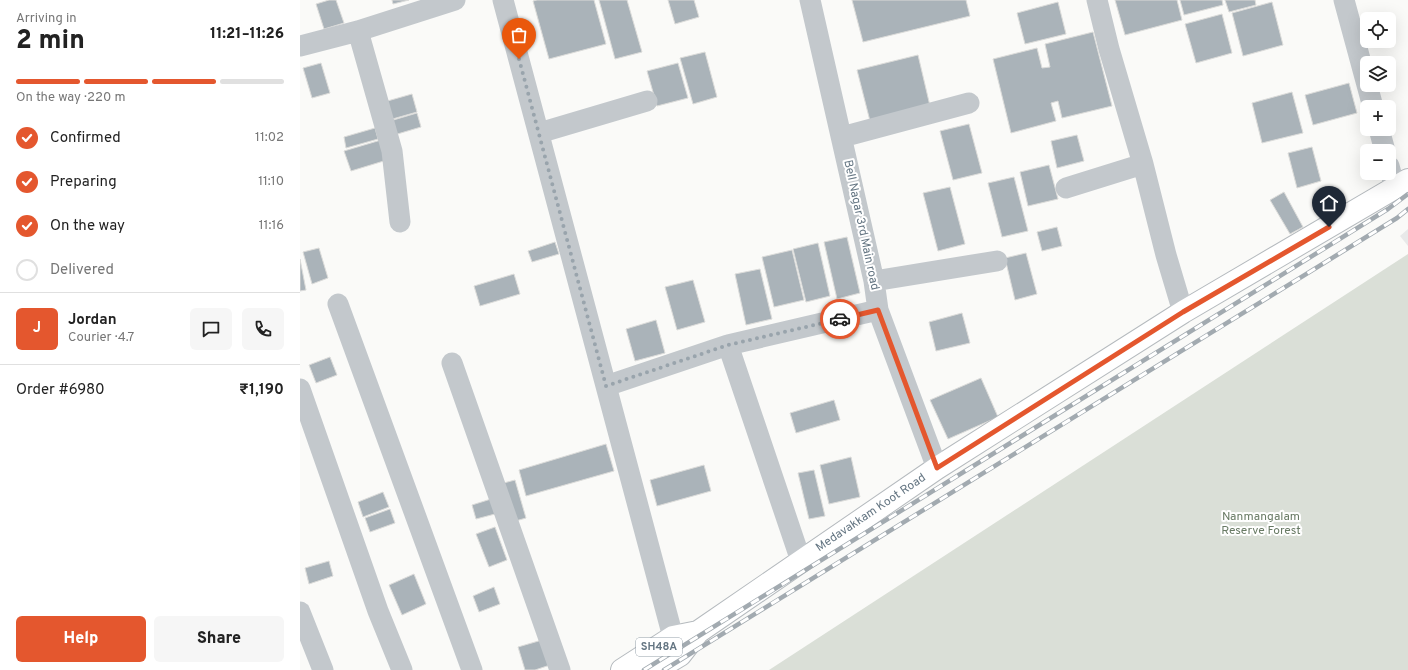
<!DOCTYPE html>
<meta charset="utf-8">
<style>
body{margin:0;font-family:Overpass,sans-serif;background:#f6f6f6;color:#222;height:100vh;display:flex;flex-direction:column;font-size:15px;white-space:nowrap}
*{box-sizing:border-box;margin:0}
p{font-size:13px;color:#767676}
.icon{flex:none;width:22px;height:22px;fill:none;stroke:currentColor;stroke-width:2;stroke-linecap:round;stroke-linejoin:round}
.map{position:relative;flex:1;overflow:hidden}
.panel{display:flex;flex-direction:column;background:#fff;width:300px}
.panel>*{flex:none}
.controls{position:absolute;left:1060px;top:12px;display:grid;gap:8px}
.controls a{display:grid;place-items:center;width:36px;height:36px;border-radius:6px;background:#fff;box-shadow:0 4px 16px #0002;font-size:20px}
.pin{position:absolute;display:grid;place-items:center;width:34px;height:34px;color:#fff;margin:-41px -17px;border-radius:50% 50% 50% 0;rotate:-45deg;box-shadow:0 0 4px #0007}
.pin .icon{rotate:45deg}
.courier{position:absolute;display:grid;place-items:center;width:40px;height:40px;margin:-20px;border:3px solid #e4572e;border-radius:50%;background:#fff;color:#222;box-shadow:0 1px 5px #0007}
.head em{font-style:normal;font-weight:800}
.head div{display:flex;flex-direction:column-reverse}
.head{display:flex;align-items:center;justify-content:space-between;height:68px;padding:0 16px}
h1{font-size:26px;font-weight:800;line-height:30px}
.bar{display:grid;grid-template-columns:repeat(4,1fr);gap:6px 4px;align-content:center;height:48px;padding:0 16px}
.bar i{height:5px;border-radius:3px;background:#e0e0e0}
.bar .on{background:#e4572e}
.bar p{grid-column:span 4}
.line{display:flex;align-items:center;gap:10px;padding:0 16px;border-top:1px solid #e0e0e0}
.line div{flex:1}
.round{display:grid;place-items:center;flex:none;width:42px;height:42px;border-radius:6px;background:#f6f6f6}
ol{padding:0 16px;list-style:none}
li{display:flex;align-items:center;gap:12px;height:44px}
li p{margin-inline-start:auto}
li .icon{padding:4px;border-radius:50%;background:#e4572e;color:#fff;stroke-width:4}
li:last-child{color:#767676}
li i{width:22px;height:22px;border:2px solid #e0e0e0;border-radius:50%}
.button{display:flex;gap:8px;margin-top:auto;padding:8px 16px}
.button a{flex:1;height:46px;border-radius:6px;background:#e4572e;color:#fff;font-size:16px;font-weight:800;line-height:46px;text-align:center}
.button a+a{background:#f6f6f6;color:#222}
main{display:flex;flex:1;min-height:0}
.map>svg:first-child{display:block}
.built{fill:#e8e9e9}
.green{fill:#dadfd7}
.building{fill:#aab3b9;stroke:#dcdcda}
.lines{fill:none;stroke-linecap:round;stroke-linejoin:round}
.major-casing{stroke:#b5babe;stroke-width:24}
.minor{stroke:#c3c8cc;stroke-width:21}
.major{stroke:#fff;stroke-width:22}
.rail-casing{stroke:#a2aab0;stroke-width:4.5}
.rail{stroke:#fff;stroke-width:3;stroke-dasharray:9;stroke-linecap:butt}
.done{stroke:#99a4ac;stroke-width:4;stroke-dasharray:0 7.2}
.route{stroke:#e4572e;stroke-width:5}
.labels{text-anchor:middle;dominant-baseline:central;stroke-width:4;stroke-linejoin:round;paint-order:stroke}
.shield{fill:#fff;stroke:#939fa8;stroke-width:1}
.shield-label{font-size:11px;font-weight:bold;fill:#657683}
.street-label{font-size:12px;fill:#657683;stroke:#fff}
.park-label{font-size:12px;fill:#687a64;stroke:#fff}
</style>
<main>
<section class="panel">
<div class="head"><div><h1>2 min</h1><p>Arriving in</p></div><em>11:21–11:26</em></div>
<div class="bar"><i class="on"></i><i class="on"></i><i class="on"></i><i></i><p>On the way · 220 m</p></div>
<ol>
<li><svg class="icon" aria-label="check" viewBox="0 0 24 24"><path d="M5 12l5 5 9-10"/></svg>Confirmed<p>11:02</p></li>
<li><svg class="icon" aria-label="check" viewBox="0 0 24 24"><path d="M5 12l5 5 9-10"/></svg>Preparing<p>11:10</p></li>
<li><svg class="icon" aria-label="check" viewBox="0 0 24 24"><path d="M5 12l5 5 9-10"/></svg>On the way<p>11:16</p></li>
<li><i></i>Delivered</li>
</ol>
<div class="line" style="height:72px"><b class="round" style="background:#e4572e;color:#fff">J</b><div><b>Jordan</b><p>Courier · 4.7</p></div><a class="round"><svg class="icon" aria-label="chat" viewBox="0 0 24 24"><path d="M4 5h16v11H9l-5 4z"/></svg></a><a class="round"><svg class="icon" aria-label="phone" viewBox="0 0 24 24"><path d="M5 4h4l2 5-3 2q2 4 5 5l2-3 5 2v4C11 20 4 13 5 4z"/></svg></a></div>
<div class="line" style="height:52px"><div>Order #6980</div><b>₹1,190</b></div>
<div class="button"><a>Help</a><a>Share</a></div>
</section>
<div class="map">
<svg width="1108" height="670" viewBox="0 0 1108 670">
<rect width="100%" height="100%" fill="#fafaf8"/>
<!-- built -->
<path class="built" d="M1108,229v17l-8,-10z"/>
<!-- green -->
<path class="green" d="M1108,254v416h-639z"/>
<!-- building -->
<path class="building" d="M29,0h7l8,23 -20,6 -8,-25z
M92,0h17l-16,4z
M237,0h57l12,44 -57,15 -16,-58z
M299,0h28l15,52 -27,7z
M368,0h26l5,17 -24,7z
M552,0h114l4,16 -107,26z
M815,0h62l5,20 -57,15z
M880,0h42l1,5 -39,10z
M925,0h30l1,5 -27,7z
M758,2l8,32 -41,10 -8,-31z
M972,2l11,43 -40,11 -11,-43z
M922,14l10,39 -36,10 -11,-39z
M793,32l19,74 -50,12 -4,-17 -7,2 5,18 -45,12 -18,-74 44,-11 5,20 8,-1 -5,-23z
M405,52l12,45 -24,7 -13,-46z
M618,55l12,51 -60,15 -13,-51z
M21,63l9,30 -18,5 -9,-30z
M378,63l10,35 -31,8 -10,-35z
M1049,83l8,30 -44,12 -8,-30z
M992,92l11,41 -41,10 -10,-40z
M112,94l5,18 -28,8 -5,-18z
M117,113l4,14 -27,8 -4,-14z
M669,124l13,49 -29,7 -13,-49z
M75,128l3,11 -32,9 -2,-11z
M777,135l7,26 -27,7 -6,-27z
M81,140l6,20 -36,11 -7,-20z
M1012,147l9,34 -24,7 -9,-35z
M749,165l9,34 -30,7 -8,-34z
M714,177l14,54 -26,6 -14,-54z
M650,187l15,57 -27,7 -15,-58z
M984,192l19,35 -13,7 -20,-34z
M757,227l5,19 -20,5 -5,-19z
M547,237l13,56 -23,6 -13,-57z
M255,242l4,12 -27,8 -4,-11z
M518,243l12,53 -24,6 -13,-53z
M19,248l9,30 -16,6 -9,-32z
M492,250l12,50 -30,7 -12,-50z
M726,253l11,41 -22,6 -10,-42z
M0,259l6,31 -6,1z
M460,269l12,50 -26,6 -11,-51z
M214,274l6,20 -40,12 -6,-20z
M393,280l12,42 -28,8 -12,-43z
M662,313l8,30 -34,8 -7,-29z
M356,320l9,33 -30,8 -9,-32z
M30,357l7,18 -21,8 -7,-18z
M681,378l17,39 -50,22 -18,-39z
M534,400l6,20 -44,13 -6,-20z
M306,444l8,27 -88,25 -7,-26z
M551,457l9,40 -31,7 -9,-39z
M404,465l7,26 -54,15 -7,-26z
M514,470l11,46 -16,3 -11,-46z
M215,480l11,38 -14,4 -12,-38z
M83,492l6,15 -26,10 -5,-15z
M191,499l4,15 -19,5 -4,-14z
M90,509l5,14 -25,9 -5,-14z
M195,527l12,33 -18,7 -13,-33z
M29,561l4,15 -24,8 -4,-16z
M114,574l12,30 -24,11 -13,-30z
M194,587l6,17 -21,8 -6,-16z
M242,640l8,25 -15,5h-10l-7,-23z"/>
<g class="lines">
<defs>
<path id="major" d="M322,670l51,-33 25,-5 239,-164 246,-156 225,-132
M355,670l25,-15 18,-23"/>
</defs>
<!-- major casing -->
<use href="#major" class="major-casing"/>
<!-- minor -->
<path class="minor" d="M203,0l170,637 7,17
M510,0l64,281 4,29 59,158
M1044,0l29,107
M58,31l34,120 8,71
M0,46l58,-15 97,-31
M1079,129l6,22
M239,133l108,-32
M542,137l127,-34
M843,164l23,91 17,57
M1089,166l6,22
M766,188l77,-24 -34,-115 -12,-49
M574,281l123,-20
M38,304l134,366
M152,363l108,307
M306,386l122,-41
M0,389l78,222 24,59
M501,561l-73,-216 150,-35
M0,612l23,58"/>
<!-- major -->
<use href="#major" class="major"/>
<defs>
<path id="rail" d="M344,670l744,-461 20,-15
M364,670l733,-452 11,-9"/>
</defs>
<!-- rail casing -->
<use href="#rail" class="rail-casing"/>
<!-- rail -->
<use href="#rail" class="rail"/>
</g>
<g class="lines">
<!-- done -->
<path class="done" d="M219,59l87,327 122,-41 112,-26"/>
<!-- route -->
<path class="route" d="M540,319l38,-9 59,158 246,-156 146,-85"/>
</g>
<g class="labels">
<!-- shield labels -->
<rect class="shield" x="336" y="638" width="46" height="18" rx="3"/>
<g class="shield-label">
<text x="359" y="647">SH48A</text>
</g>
<!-- street labels -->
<g class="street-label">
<text transform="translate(561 225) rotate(78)">Bell Nagar 3rd Main road</text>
<text transform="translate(571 513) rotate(-34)">Medavakkam Koot Road</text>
</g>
<!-- park labels -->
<g class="park-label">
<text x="961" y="517">Nanmangalam<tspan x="961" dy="14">Reserve Forest</tspan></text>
</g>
</g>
</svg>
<div class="controls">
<a><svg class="icon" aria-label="locate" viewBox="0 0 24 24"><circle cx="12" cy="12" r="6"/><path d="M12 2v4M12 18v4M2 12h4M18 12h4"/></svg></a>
<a><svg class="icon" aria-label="layers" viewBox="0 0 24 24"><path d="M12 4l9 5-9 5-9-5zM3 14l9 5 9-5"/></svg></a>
<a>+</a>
<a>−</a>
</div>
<div class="pin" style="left:219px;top:59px;background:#ea580c"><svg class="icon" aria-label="bag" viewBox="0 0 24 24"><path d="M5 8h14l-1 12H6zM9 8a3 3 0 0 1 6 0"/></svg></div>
<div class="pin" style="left:1029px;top:227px;background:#1f2937"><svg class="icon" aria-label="home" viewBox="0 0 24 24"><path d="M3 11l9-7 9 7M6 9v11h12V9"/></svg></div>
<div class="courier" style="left:540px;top:319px"><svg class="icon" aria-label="car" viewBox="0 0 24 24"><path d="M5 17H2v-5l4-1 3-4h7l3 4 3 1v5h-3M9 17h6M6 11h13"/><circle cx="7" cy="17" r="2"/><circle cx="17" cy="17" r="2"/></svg></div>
</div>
</main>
